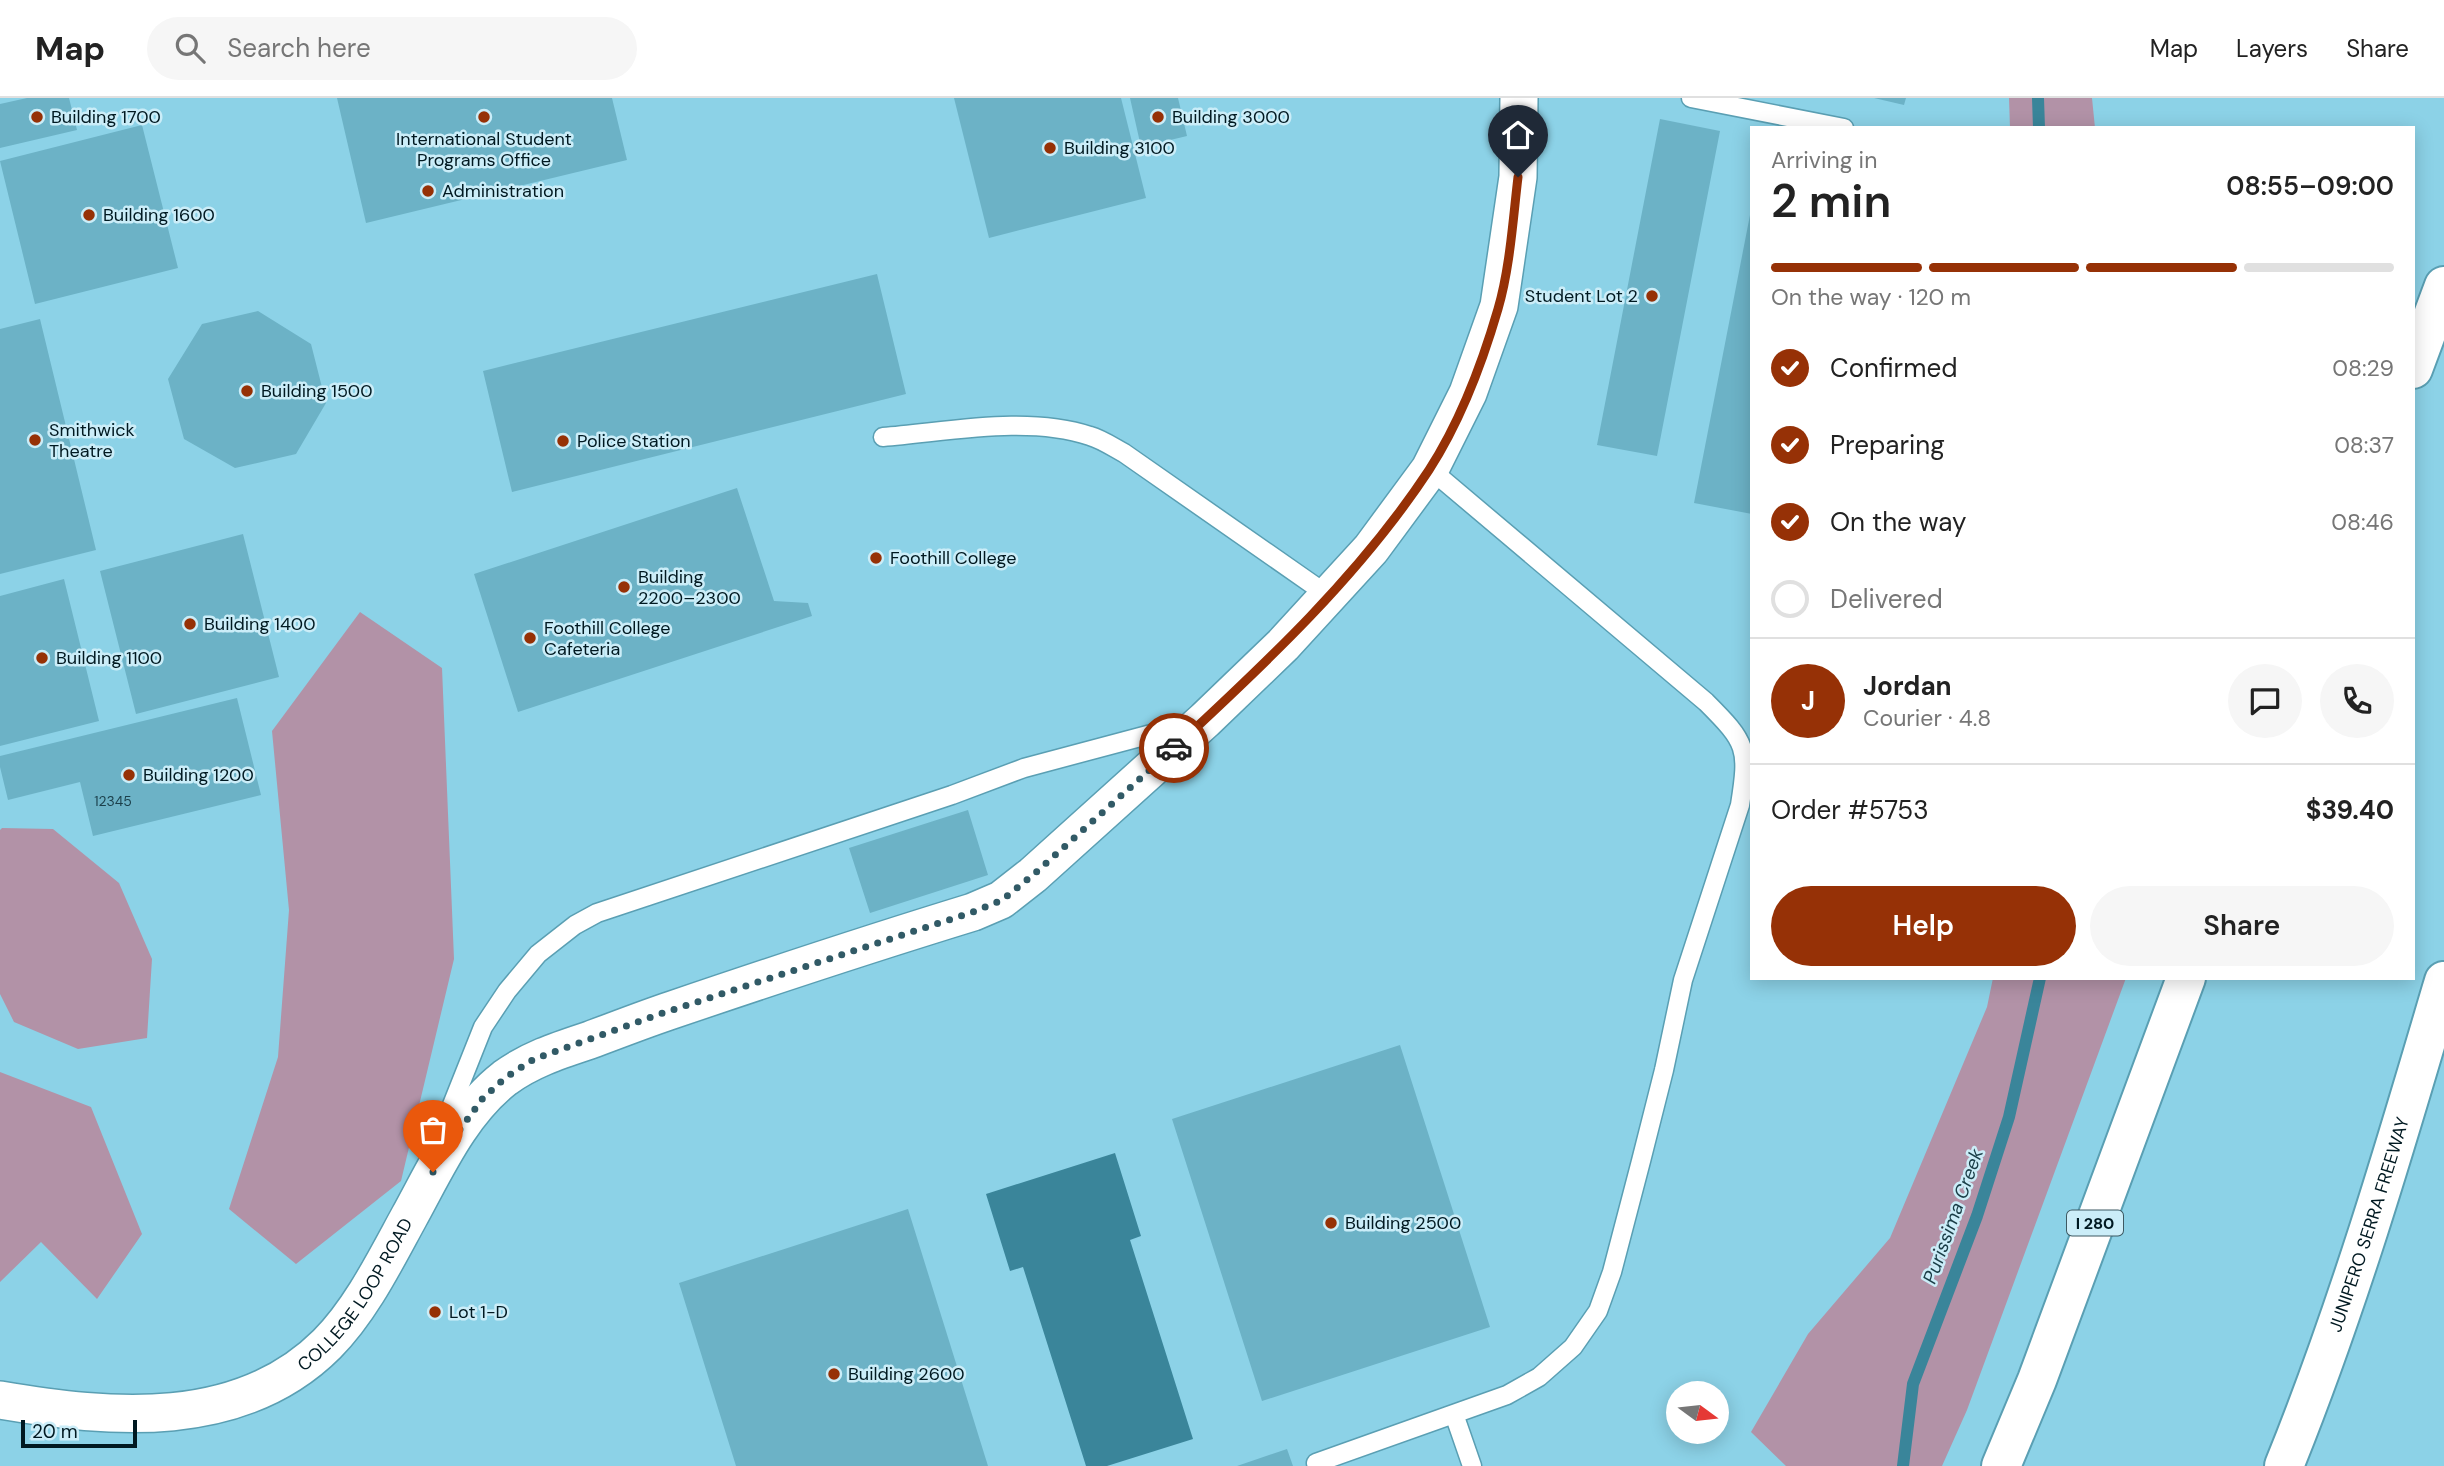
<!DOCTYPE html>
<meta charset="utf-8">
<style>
body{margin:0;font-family:"DM Sans",sans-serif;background:#f6f6f6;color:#222;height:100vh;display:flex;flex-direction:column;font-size:26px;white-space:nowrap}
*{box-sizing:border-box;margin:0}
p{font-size:23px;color:#767676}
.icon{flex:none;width:38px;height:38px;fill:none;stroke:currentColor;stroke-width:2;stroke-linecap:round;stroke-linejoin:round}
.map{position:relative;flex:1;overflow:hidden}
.side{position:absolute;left:1750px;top:28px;width:665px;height:854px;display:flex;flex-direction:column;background:#fff;border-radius:0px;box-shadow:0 4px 18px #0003}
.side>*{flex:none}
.needle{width:46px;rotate:105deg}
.buttons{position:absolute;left:1666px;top:1283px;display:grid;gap:14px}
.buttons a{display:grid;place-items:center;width:63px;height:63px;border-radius:50%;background:#fff;box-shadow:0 4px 18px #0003;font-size:35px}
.scale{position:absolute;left:21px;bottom:18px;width:116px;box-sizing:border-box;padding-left:7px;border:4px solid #001921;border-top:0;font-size:19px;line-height:24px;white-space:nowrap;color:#001921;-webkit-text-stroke:5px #cbedf8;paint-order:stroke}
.pin{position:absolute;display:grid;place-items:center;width:60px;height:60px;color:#fff;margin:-72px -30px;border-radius:50% 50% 50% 0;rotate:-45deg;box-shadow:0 0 7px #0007}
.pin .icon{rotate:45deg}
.courier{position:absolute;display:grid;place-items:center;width:70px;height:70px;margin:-35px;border:5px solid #963106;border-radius:50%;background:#fff;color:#222;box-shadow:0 2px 9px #0007}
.summary em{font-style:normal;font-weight:600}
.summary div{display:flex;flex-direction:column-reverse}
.summary{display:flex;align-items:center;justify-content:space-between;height:119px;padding:0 21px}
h1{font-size:46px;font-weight:600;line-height:52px}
.bar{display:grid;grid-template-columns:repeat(4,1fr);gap:10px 7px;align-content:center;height:84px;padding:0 21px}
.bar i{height:9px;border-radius:5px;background:#e0e0e0}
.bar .selected{background:#963106}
.bar p{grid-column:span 4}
.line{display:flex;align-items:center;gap:18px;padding:0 21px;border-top:2px solid #e0e0e0}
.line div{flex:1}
.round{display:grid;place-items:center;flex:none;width:74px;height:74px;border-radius:37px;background:#f6f6f6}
ol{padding:0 21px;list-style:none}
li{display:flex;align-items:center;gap:21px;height:77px}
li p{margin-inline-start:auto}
li .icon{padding:7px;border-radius:50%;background:#963106;color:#fff;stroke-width:4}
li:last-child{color:#767676}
li i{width:38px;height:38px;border:4px solid #e0e0e0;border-radius:50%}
.button{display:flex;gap:14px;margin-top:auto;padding:14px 21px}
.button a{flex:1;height:80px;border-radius:42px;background:#963106;color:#fff;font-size:28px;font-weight:600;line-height:80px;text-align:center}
.button a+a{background:#f6f6f6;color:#222}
header{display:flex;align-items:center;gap:42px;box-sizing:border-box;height:98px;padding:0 35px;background:#fff;border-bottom:2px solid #e0e0e0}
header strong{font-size:33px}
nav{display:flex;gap:38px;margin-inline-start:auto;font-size:24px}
.search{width:490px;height:63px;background:#f6f6f6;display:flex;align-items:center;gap:18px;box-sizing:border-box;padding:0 24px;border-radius:38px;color:#767676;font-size:26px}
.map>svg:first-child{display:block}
.green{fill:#b292a7}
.water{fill:#3a859a}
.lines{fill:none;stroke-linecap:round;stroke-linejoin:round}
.stream{stroke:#3a859a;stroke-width:12}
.building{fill:#6cb2c6}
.service-casing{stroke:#5a9fb3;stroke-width:21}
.minor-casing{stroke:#5a9fb3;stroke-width:40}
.motorway-casing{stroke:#5a9fb3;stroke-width:42}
.service{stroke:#fff;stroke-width:18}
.minor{stroke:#fff;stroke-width:37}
.motorway{stroke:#fff;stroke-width:38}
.done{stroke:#315a66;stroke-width:7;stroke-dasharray:0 12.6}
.route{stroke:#963106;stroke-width:9}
.poi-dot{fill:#963106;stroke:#cbedf8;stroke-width:2.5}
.labels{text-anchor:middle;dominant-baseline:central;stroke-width:5;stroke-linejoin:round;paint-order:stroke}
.number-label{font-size:14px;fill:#1b3f4a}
.shield{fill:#cbedf8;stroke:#3d5962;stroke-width:2}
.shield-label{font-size:16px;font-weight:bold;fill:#001921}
.poi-label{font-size:18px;fill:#001921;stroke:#cbedf8;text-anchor:start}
.street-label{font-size:18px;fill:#001921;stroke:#cbedf8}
.water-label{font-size:19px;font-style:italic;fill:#193d46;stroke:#cbedf8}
</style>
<header>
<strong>Map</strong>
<div class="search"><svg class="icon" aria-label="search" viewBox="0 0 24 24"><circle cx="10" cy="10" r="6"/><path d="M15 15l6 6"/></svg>Search here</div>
<nav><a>Map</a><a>Layers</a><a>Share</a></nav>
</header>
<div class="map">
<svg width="2444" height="1368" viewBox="0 0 2444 1368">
<rect width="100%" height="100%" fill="#8cd2e7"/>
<!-- green -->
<path class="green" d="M2009,0h83l3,30h-85z
M360,514l82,56 12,291 -53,222 -105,83 -67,-55 49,-152 11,-147 -17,-179z
M2,730l51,1 66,54 33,76 -5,79 -69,11 -64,-27 -14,-28v-164z
M1993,880h133l-159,432 -25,56h-156l-35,-34 57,-98 82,-96 97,-231z
M0,974l91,35 51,127 -45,65 -56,-57 -41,40z"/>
<!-- water -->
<path class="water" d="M1115,1055l26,83 -11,4 63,199 -86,27h-21l-63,-199 -13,4 -24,-77z"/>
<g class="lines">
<!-- stream -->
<path class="stream" d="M2038,0l1,30
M1903,1368l10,-82 64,-168 32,-99 31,-139"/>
</g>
<!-- building -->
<path class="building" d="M27,0h42l8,32 -77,18v-44z
M337,0h275l15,62 -261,63z
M954,0h167l25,100 -157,40z
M1130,0h48l9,38 -46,11z
M1874,0h32l-2,7z
M1660,21l60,12 -63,325 -60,-11z
M142,27l36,143 -143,36 -35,-143z
M1750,117h2v299l-58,-11z
M877,176l29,120 -394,98 -29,-121z
M258,213l53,33 15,59 -30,51 -61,14 -51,-29 -16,-60 34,-55z
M40,221l56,231 -96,24v-245z
M737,390l37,113 34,2 4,13 -294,96 -44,-138z
M243,436l36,143 -143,37 -36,-143z
M64,481l35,142 -99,25v-150z
M237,600l24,97 -168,41 -13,-54 -72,18 -8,-33v-11z
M968,712l20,65 -118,38 -21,-65z
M1400,947l90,282 -228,74 -90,-282z
M908,1111l80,257h-252l-57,-183z
M1287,1351l6,17h-56z"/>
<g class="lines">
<defs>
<path id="service" d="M1691,0l153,30
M883,339c65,-5 144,-22 207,-1 11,3 23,11 34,17l205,143
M442,1032l41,-103 24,-36 31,-37 37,-29 22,-12 355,-118 72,-27 165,-44
M1454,1316l18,52
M1316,1365l191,-68 32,-18 34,-30 25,-36 14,-39 29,-111 23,-91 19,-90 57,-175c9,-57 7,-62 -34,-103l-276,-233"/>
<g id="minor">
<path id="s1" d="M0,1302c111,19 240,31 327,-56 34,-34 59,-85 82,-127 27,-49 51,-104 96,-139 26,-19 55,-28 85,-38 27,-10 55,-21 82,-30 100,-34 200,-67 301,-98l28,-12 32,-25 172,-155 78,-75 88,-96 59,-80 38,-76 31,-87 19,-129 1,-79"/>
</g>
<g id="motorway">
<path d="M2413,271l31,-83"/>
<path d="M2001,1368l36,-86 149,-402"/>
<path id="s2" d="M2284,1368c64,-158 112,-322 160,-485"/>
</g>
</defs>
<!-- service casing -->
<use href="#service" class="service-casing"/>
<!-- minor casing -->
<use href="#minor" class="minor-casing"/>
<!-- motorway casing -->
<use href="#motorway" class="motorway-casing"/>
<!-- service -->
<use href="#service" class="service"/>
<!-- minor -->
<use href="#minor" class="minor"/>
<!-- motorway -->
<use href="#motorway" class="motorway"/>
</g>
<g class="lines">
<!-- done -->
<path class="done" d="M433,1074l12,-22 38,-52 22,-20 29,-19 126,-45 313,-102 29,-12 31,-25 141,-127"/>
<!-- route -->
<path class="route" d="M1174,650c92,-85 186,-173 255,-278 31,-48 53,-106 69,-161 12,-41 15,-90 20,-132"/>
</g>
<!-- markers -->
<g class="poi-dot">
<circle cx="37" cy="19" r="7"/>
<circle cx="484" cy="19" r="7"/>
<circle cx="1158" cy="19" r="7"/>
<circle cx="1050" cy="50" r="7"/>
<circle cx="428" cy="93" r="7"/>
<circle cx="89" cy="117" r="7"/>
<circle cx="1652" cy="198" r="7"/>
<circle cx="247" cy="293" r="7"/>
<circle cx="35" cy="342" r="7"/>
<circle cx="563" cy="343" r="7"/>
<circle cx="876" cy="460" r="7"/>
<circle cx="624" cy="489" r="7"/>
<circle cx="190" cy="526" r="7"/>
<circle cx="530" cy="540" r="7"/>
<circle cx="42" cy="560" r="7"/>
<circle cx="129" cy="677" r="7"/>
<circle cx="1331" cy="1125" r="7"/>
<circle cx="435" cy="1214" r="7"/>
<circle cx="834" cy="1276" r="7"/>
</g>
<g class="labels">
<!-- number labels -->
<g class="number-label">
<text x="113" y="703">12345</text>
</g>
<!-- shield labels -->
<rect class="shield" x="2067" y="1112.5" width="56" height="25" rx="5"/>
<g class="shield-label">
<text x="2095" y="1125">I 280</text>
</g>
<!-- poi labels -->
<g class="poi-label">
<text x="51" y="19">Building 1700</text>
<text x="1172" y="19">Building 3000</text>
<text x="484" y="41" text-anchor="middle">International Student<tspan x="484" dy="21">Programs Office</tspan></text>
<text x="1064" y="50">Building 3100</text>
<text x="442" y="93">Administration</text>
<text x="103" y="117">Building 1600</text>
<text x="1638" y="198" text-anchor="end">Student Lot 2</text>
<text x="261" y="293">Building 1500</text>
<text x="49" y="332">Smithwick<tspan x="49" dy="21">Theatre</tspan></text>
<text x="577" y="343">Police Station</text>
<text x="890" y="460">Foothill College</text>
<text x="638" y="479">Building<tspan x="638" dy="21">2200–2300</tspan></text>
<text x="204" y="526">Building 1400</text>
<text x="544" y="530">Foothill College<tspan x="544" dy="21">Cafeteria</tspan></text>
<text x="56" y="560">Building 1100</text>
<text x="143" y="677">Building 1200</text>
<text x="1345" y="1125">Building 2500</text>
<text x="449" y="1214">Lot 1-D</text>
<text x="848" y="1276">Building 2600</text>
</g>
<!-- street labels -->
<g class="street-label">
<text stroke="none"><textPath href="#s2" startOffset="256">JUNIPERO SERRA FREEWAY</textPath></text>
<text stroke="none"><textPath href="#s1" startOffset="402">COLLEGE LOOP ROAD</textPath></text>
</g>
<!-- water labels -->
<g class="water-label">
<text transform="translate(1953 1118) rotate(-70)">Purissima Creek</text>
</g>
</g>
</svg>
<div class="buttons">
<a><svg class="needle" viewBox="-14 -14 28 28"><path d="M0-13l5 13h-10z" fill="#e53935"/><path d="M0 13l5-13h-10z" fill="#767676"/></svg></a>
</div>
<div class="scale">20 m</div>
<div class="pin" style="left:433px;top:1074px;background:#ea580c"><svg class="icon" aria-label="bag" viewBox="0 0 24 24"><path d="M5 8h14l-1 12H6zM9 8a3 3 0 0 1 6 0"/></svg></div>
<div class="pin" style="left:1518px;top:79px;background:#1f2937"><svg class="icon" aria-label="home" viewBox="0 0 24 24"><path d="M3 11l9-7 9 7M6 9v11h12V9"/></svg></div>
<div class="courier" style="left:1174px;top:650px"><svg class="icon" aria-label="car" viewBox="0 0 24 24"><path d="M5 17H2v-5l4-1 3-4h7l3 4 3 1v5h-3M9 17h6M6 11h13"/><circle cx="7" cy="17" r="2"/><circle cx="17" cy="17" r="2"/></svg></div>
<section class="side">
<div class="summary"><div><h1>2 min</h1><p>Arriving in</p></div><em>08:55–09:00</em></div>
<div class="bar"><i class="selected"></i><i class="selected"></i><i class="selected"></i><i></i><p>On the way · 120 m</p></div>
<ol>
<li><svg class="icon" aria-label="check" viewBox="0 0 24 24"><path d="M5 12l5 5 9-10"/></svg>Confirmed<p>08:29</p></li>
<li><svg class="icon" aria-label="check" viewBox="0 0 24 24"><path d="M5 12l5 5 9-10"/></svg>Preparing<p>08:37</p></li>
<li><svg class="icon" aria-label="check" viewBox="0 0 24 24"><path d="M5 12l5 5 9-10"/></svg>On the way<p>08:46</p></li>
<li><i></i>Delivered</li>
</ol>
<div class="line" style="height:126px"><b class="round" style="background:#963106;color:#fff">J</b><div><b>Jordan</b><p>Courier · 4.8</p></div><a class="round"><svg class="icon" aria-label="chat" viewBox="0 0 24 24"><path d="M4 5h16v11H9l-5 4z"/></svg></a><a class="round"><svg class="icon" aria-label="phone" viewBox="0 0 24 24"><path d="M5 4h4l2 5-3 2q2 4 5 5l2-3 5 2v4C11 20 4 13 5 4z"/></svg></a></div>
<div class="line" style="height:91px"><div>Order #5753</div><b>$39.40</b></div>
<div class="button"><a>Help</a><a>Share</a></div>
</section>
</div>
